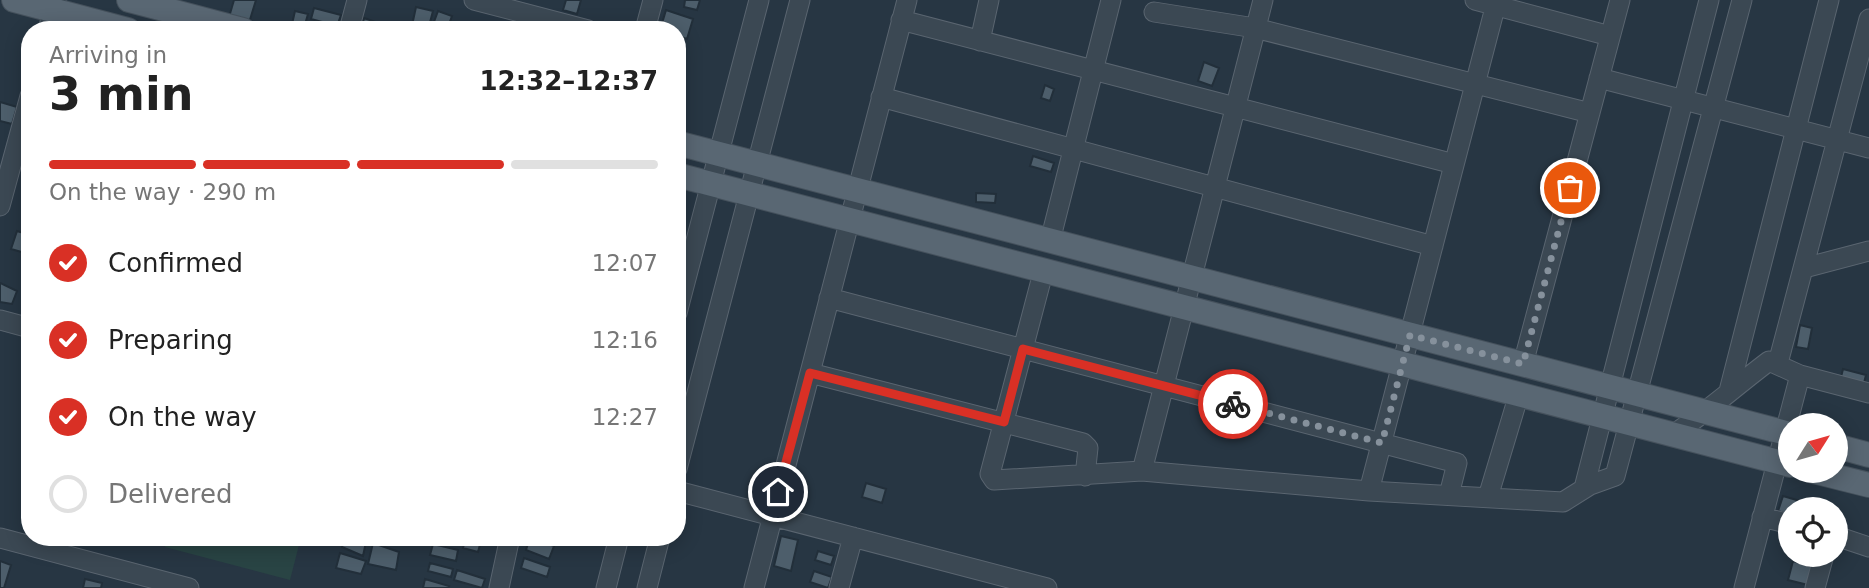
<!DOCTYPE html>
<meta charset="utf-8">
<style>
body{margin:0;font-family:"DejaVu Sans",sans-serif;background:#f2f2f2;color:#222;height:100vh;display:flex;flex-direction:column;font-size:26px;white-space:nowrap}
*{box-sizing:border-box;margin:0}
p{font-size:23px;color:#767676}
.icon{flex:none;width:38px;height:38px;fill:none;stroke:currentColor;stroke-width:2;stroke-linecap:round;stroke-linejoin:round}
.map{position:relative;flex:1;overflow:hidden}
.sheet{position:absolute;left:21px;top:21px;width:665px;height:525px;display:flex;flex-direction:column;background:#fff;border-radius:28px;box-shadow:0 4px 18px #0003}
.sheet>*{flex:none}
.needle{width:46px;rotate:53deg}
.controls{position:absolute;left:1778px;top:413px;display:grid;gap:14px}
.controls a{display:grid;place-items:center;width:70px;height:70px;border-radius:50%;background:#fff;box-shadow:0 4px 18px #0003;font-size:35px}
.pin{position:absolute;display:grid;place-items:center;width:60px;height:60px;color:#fff;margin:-30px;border:4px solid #fff;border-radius:50%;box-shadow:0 2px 7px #0007}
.courier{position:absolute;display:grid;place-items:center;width:70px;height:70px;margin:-35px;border:5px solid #d93025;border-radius:50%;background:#fff;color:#222;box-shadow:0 2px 9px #0007}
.headline em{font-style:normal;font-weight:800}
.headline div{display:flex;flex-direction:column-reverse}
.headline{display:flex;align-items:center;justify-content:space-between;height:119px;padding:0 28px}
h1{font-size:46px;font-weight:800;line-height:52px}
.bar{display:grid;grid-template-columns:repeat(4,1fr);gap:10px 7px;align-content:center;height:84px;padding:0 28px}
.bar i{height:9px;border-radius:5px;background:#e0e0e0}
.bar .active{background:#d93025}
.bar p{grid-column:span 4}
ol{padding:0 28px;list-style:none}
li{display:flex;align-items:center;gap:21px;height:77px}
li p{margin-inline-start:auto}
li .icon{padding:7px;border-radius:50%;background:#d93025;color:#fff;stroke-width:4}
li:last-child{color:#767676}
li i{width:38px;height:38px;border:4px solid #e0e0e0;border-radius:50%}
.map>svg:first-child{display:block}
.green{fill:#294444}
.building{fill:#4d5e6b;stroke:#222f3a;stroke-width:2}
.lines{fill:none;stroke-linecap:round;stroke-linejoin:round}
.minor-casing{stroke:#5a6570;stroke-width:21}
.major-casing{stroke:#45515c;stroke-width:26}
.minor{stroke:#3b4853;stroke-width:19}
.major{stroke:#596773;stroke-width:24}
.done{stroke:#86919c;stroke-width:7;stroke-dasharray:0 12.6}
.route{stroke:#d93025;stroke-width:9}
</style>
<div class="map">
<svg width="1869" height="588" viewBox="0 0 1869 588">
<rect width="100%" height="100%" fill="#273643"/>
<!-- green -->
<path class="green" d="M167,537h134l-11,43 -125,-33z"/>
<!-- building -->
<path class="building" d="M234,0h22l-7,23 -20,-6z
M566,0h15l-4,14 -14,-4z
M685,0h15l-3,10 -13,-3z
M416,7l17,4 -5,19h-17z
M314,8l27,7 -4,11 -26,-7z
M666,10l27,9 -6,20 -10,-3v-6h-17z
M295,11l13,3 -4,14 -12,-4z
M438,11l14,5 -5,14h-16z
M364,18l26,9 -1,3h-28z
M1204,62l15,6 -7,18 -14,-5z
M1045,85l9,4 -4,12 -9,-3z
M0,102l17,5 -5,17 -12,-3z
M1033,156l21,7 -3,9 -21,-6z
M976,193l20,1 -1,9 -19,-1z
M17,231l13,4 -5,18 -14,-4z
M0,283l17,8 -5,13 -12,-2z
M1800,325l12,3 -4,21 -12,-2z
M1843,369l23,6 -3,12 -23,-6z
M866,483l20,6 -4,14 -20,-6z
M1783,496l17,5 -2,8h-8v6l-12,-4z
M781,536l17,4 -7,31 -17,-5z
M343,537l23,5 -3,14 -21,-9z
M466,537l15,4 -3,11 -15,-4z
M530,537l24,9 -5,13 -23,-9z
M373,543l26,9 -3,18 -28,-6z
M433,544l25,6 -2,11 -26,-6z
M818,551l16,5 -3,9 -16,-5z
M340,553l26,8 -5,13 -25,-6z
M524,558l26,9 -3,10 -26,-9z
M0,561l11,4 -7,23h-4z
M1793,561l24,7 -5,18 -24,-6z
M430,563l23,6 -2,8 -23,-6z
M457,570l28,9 -3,9 -28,-8z
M814,571l18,6 -4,11 -18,-6z
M85,579l17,4 -1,5h-18z
M425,579l24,7 -1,2h-25z"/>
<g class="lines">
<defs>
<path id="minor" d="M474,0l114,30
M1475,0l135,36
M1154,12l101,16 335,85
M901,20l553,144
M48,30l8,-30
M349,30l8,-30
M645,30l8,-30
M980,41l9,-41
M1599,78l270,70
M881,97l552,149
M0,206l30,-110
M1050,241l61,-241
M1804,268l65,-17
M1044,269l-54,205 4,6 148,-9 227,20 194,11 27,-17 25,-9 127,-476
M829,298l628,165 -8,32
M677,313l82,-313
M0,320l30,8
M1778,363l91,-344
M1523,364l97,-364
M810,373l273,70 5,5 -3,28
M1729,391l100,-391
M1674,434c33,-22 63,-49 95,-73l31,14 69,18
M677,469l123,-469
M1142,471l121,-471
M1584,488l125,-488
M677,491l370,97
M1369,491l128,-491
M1488,497l31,-103
M1762,517l28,7
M1836,536l33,11
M0,538l189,50
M499,588l11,-51
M606,588l13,-51
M647,588l13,-51
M754,588l153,-588
M839,588l14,-51
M1744,588l56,-213
M1815,588l9,-33"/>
<path id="major" d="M14,0l114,30
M129,0l114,30
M677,143l1113,291
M677,175l1113,290
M1836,446l33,9
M1813,471l56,14"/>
</defs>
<!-- minor casing -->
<use href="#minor" class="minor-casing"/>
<!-- major casing -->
<use href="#major" class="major-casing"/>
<!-- minor -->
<use href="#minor" class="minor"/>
<!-- major -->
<use href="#major" class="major"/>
</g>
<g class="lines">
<!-- done -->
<path class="done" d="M1233,404l149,39 28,-108 113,29 47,-176"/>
<!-- route -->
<path class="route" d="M778,492l32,-119 194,49 19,-73 210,55"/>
</g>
</svg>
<div class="controls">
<a><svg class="needle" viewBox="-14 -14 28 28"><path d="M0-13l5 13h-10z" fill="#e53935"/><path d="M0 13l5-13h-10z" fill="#767676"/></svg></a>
<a><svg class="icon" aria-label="locate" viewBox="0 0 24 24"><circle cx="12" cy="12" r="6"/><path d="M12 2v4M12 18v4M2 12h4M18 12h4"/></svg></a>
</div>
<div class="pin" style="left:1570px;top:188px;background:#ea580c"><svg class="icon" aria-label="bag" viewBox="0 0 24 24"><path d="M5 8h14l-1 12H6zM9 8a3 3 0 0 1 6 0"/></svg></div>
<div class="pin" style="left:778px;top:492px;background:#1f2937"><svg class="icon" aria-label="home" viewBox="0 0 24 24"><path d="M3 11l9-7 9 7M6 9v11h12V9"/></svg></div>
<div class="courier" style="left:1233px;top:404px"><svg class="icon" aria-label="bike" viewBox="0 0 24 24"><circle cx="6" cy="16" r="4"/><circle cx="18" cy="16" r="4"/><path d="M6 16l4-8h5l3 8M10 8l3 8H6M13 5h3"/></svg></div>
<section class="sheet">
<div class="headline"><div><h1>3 min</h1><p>Arriving in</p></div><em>12:32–12:37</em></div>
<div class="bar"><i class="active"></i><i class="active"></i><i class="active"></i><i></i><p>On the way · 290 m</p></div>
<ol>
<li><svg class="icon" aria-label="check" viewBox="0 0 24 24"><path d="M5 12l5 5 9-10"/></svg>Confirmed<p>12:07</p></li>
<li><svg class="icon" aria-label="check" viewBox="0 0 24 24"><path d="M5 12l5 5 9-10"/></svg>Preparing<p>12:16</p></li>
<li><svg class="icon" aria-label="check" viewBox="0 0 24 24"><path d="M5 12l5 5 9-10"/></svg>On the way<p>12:27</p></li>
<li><i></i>Delivered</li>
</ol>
</section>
</div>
